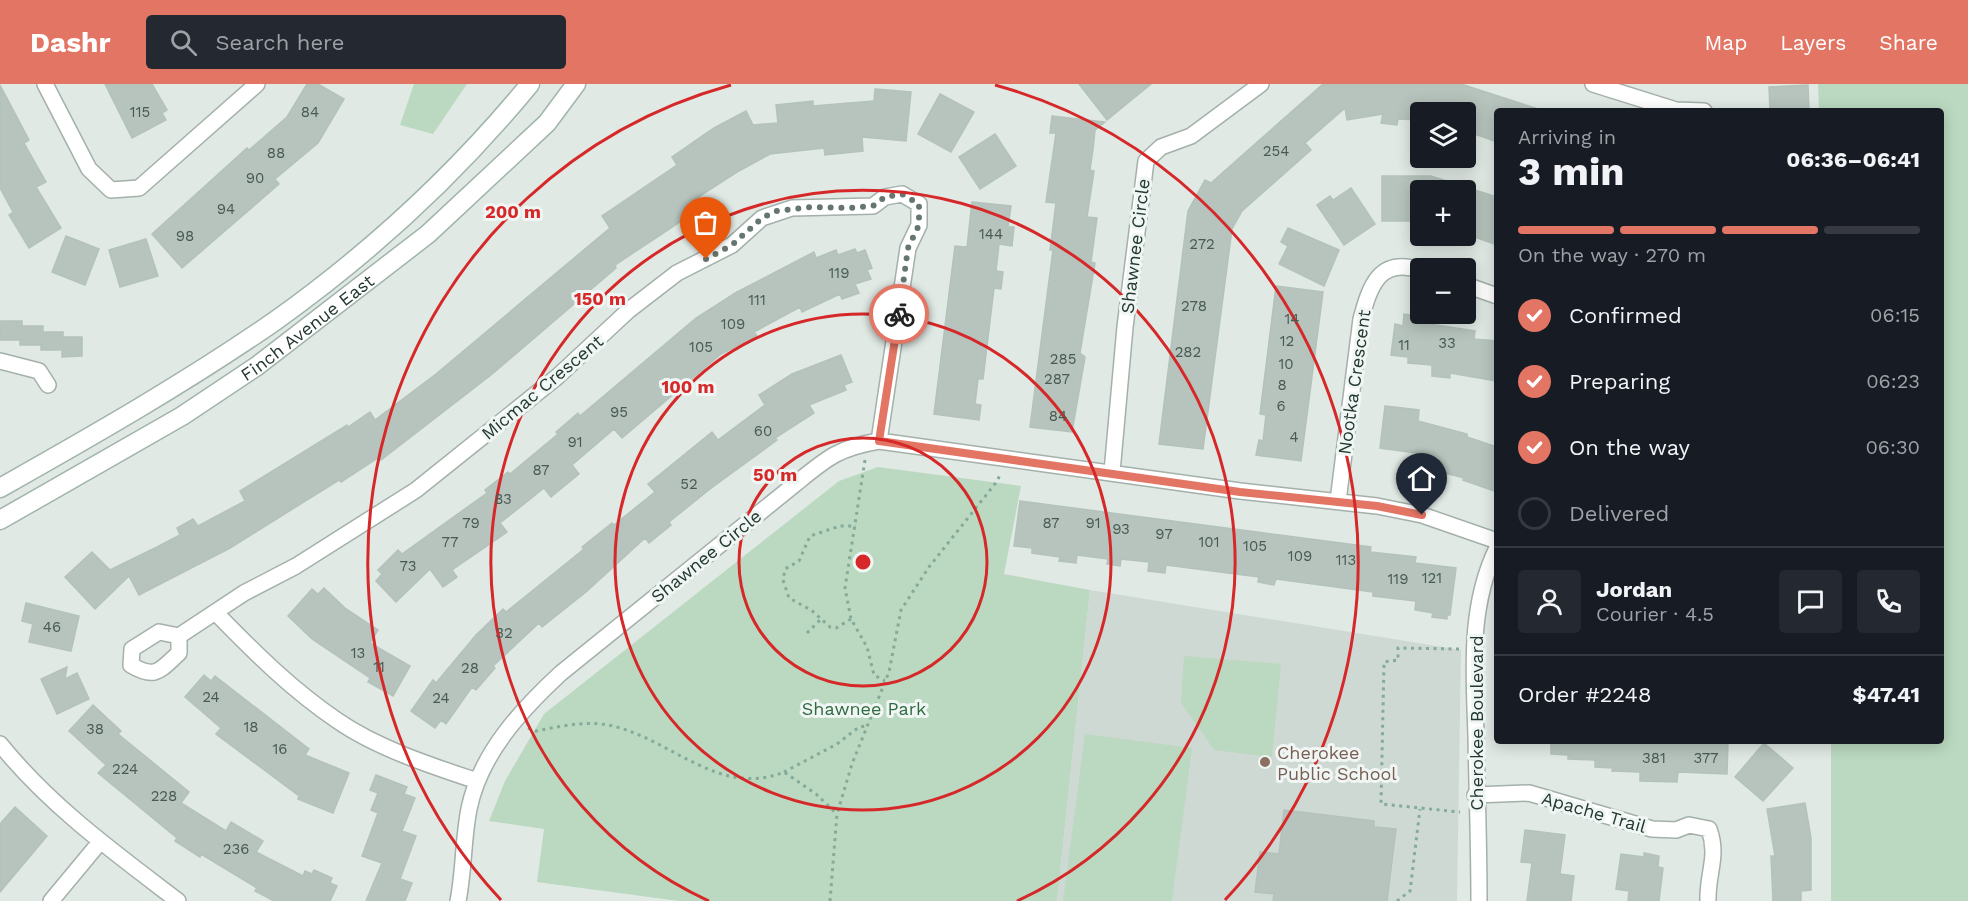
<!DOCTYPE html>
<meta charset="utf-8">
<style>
body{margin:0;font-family:"Work Sans",sans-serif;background:#242831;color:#f1f3f6;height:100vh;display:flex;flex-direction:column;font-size:22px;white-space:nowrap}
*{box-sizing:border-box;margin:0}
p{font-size:20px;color:#9ea1a6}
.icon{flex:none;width:33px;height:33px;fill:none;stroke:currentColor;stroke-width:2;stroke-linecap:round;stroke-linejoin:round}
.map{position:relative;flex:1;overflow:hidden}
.panel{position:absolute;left:1494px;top:24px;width:450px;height:636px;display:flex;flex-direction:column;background:#171b24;border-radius:6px;box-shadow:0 3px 15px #0003}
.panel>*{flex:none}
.controls{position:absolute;left:1410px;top:18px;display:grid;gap:12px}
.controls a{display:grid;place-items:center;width:66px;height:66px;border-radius:6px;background:#171b24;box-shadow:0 3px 15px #0003;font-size:30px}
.pin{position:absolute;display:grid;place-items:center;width:51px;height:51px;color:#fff;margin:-62px -26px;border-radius:50% 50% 50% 0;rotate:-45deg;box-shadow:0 0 6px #0007}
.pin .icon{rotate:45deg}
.courier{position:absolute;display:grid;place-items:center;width:60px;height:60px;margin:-30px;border:4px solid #e37564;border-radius:50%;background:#fff;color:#222;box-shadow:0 2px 8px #0007}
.head em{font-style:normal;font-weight:700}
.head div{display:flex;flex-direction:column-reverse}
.head{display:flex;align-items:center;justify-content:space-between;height:102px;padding:0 24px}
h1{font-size:39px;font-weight:700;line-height:45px}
.bar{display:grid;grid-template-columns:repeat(4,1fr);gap:9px 6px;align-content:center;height:72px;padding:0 24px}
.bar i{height:8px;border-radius:4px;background:#363941}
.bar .selected{background:#e37564}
.bar p{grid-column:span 4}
.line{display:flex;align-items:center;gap:15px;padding:0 24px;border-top:2px solid #363941}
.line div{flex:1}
.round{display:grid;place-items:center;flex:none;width:63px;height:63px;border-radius:6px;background:#242831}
ol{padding:0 24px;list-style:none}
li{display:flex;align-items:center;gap:18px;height:66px}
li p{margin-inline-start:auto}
li .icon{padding:6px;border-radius:50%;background:#e37564;color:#fff;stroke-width:4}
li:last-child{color:#9ea1a6}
li i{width:33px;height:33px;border:3px solid #363941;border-radius:50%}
header{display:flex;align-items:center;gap:36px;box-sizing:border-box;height:84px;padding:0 30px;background:#e37564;color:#fff}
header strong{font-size:28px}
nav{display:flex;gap:33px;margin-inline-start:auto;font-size:21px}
.search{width:420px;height:54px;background:#242831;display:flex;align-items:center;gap:15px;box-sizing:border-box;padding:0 21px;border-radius:6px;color:#9ea1a6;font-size:22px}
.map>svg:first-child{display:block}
.built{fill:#cfd9d3}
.green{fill:#bbd9c0}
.building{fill:#b6c4bd;stroke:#b3c2ba;stroke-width:1.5}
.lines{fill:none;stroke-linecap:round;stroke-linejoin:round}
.minor-casing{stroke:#a4b0aa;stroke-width:18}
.secondary-casing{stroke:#a1b4ab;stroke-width:21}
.path{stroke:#84aa9a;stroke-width:3;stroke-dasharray:3 4.5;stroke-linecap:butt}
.minor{stroke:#fff;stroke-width:15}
.secondary{stroke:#fff;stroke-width:18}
.done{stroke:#65766f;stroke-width:6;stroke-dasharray:0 10.8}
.route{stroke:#e37564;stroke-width:8}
.ring{fill:none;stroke:#d62828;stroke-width:3}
.education-dot{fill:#8d6e63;stroke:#f0f6f3;stroke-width:2}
.labels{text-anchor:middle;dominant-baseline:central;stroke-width:6;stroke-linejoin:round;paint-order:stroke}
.number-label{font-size:15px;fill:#485b53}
.street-label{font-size:18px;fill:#233830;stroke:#f0f6f3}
.park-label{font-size:18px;fill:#316b41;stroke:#f0f6f3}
.education-label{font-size:18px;fill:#785e54;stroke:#f0f6f3;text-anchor:start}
.centre{fill:#d62828;stroke:#f0f6f3;stroke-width:3}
.ring-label{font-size:18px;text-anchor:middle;font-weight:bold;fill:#d62828;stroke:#f0f6f3;stroke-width:6;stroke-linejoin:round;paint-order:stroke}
</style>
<header>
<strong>Dashr</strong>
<div class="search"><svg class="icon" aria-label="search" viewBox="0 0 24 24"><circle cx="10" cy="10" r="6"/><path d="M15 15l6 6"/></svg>Search here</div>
<nav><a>Map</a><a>Layers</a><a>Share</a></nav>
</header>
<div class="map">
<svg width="1968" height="817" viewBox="0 0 1968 817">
<rect width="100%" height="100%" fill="#e0e9e4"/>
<!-- built -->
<path class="built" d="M1090,506l371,60 -4,251h-400z"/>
<!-- green -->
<path class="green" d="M414,0h53l-34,50 -33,-9z
M1818,0h150v817h-137v-160h110v-630h-122z
M878,383l143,19 -17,88 86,16 -33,311h-378l-142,-19 7,-53 -55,-8 16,-40 39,-67 295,-233z
M1184,572l97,8 -9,93 -58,-7 -33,-47z
M1085,650l107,14 -20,153h-109z"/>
<!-- building -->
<path class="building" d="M105,0h47l15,26 -5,3 4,7 -34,18z
M307,0h11l26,15 -26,44 -43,36 4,5 -97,84 -30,-34 95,-86 2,2 38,-33z
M1079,0h72l-44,36z
M1323,0h138l77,25 -41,2v31l-31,-11v-19h-46v8l-22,-1 -1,6 -16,-2 2,-9 -36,6 -2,-12 -40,35 6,7 -69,61 -10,18 -29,220 -44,-5 29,-233 17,-31 6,3z
M0,1l29,55 -5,3 22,39 -10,5 25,41 -32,20 -20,-33 4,-3 -13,-24z
M1808,1l1,26h-39l-1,-24z
M875,5l36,3 -5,49 -44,-4 1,14 -38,4 -1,-7 -54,6 -33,18 -45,29 6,9 -83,55 1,3 -125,107 -110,85 -2,-3 -38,25 -2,-2 -109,68 -91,47 -10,-19 -34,33 -30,-32 27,-25 18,18 47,-23 23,-12 -3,-7 16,-9 5,7 47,-25 -5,-10 107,-66 1,2 22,-15 5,8 61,-46 174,-146 -8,-12 75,-51 -5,-8 42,-29 32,-17 7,14 25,-2 -2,-18 37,-4v5l61,-5z
M940,10l34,18 -23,40 -33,-18z
M1052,32l53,6 -10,8 -2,19 -3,21 4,1 -7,46 10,1 -6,44 4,1 -15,90 5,4 -13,75 -42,-5 23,-177h-3l6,-47 -10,-1 10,-69h-6z
M995,50l21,32 -36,23 -21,-32z
M1382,92h49l66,21v48l-31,-11v-44h-46v31h-38z
M1351,104l24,36 -31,21 -27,-40 13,-9 3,4z
M972,118l39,4 -3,21h6l-2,19 -13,-2 -3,27 7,1 -2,17 -7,-1 -11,91h-5l-3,25 6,1 -2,15 -45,-6 21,-168 12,1z
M1288,144l51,22 -15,36 -45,-22 9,-18 -7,-4z
M66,152l33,13 -14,36 -33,-13z
M146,155l12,37 -38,11 -11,-37z
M855,165l2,4 8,-3 7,18 -5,2 4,9 -16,5 4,9 -17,6 -2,-5 -38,18 -2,-5 -46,25 3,4 -36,18 -99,84 -8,-9 -42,36 7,9 -28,23 -7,-9 -44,35 7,9 -55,38 5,7 -14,10 -13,-18 -34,33 -20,-21 6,-7 -4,-4 20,-20 4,4 85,-61 -2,-3 23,-18 2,2 48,-40 -2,-2 22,-19 2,3 116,-98 41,-26 77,-40 2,6 20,-8 2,5z
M1276,202l47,6 -22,169 -45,-6 3,-15 4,1 3,-26 -6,-1z
M1404,230l19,3v6l52,8 -1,8 23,2v40l-47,-8v5l-18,-2v-11l-24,-2v-6l-17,-2 4,-31 8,2z
M0,237h22v5h21v6h20v5h19v19l-20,1v-7h-21v-5h-21v-5h-20z
M841,271l11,27 -8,3 2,5 -37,15 5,8 -39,25 2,2 -67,49 -41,33 2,3 -22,18 -4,-5 -59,54 -44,35 -3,-4 -46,43 2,2 -19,22 -4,-3 -26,37 -5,-4 -6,8 -24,-17 22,-31 3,3 40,-48 27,-26 3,3 78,-63 -2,-2 30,-24 2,2 41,-33 -7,-8 64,-52 6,8 47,-35 -6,-10 33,-21z
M1385,322l34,4 -1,11 49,13v3l30,10v45l-34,-12 1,-2 -45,-12 4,-12 -43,-6z
M1020,417l351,46 -1,5 46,5 -1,6 41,5 -6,47h-3v4l-15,-2 1,-4 -18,-3 1,-9 -43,-5v-4l-97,-13 -2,6 -16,-3 1,-5 -93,-12 -1,8 -17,-2 1,-9 -28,-3 -1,7 -13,-2 1,-5 -31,-4 -1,8 -17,-2 1,-4 -28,-4v-5l-18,-2z
M324,504l21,20 33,22 -8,13 40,23 -17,30 -25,-14 2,-4 -58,-39 -24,-23 24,-27 6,5z
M26,519l53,13 -8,35 -42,-9 4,-18 -11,-3z
M67,583l-2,12 12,-6 12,26 -32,15 -16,-35z
M204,591l7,6 4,-5 94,73 -4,6 44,18 -16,40 -35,-14 1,-3 -83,-62 5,-6 -36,-31z
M93,621l28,26 -3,3 71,58 -8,11 45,28 5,-9 32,19 -7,11 47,24 2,-5 7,3 2,-4 18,8 -2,5 7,3 -7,15h-56l-19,-10 2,-3 -56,-34 -1,3 -25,-16 2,-3 -79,-65 8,-8 -37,-34z
M1551,657h177l-1,33 -49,-2 -1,10 -37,-1v-9l-28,-1 1,-3 -18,-1v-7l-27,-1v-4l-17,-1z
M1764,659l29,25 -30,33 -28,-24z
M376,691l31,12 -3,7 11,4 -13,33 14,5 -16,43 12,4 -7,18h-39l16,-38 -20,-7 16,-43 -7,-3 7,-17 -8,-3z
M1805,719l6,35v52l-10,1v10h-28l-2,-45h4l-8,-47z
M15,723l32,29 -47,56v-68z
M1284,726l90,11v6l22,2 -9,72h-114l1,-7 -19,-2 5,-40 19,2z
M1525,746l40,5 -5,39 14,2 -3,25h-44l5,-38 -11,-1z
M1644,769l15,3 -1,11 5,1 -4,33h-31l1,-10 -13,-2 5,-35 23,3z"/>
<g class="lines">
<defs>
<path id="minor" d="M45,0l44,85 22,21 28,-2 118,-104
M1593,0l83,26 28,1
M1466,201l31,11
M0,277l39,10 9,14
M1112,388l13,-145 21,-166 15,-14 30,-11 70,-52
M1338,417l23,-182c9,-33 18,-62 59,-49
M215,528c39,40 77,78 123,109 39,27 94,45 139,60
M179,552v17c-19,17 -23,27 -48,12l1,-16 27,-17 20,4 65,-43 52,-27 120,-76 141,-113 72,-67 48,-37 55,-28 30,-27 30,-10 81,-2 12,-9 17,-3 17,10v21l-11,23 -29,193
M0,660c50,62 115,109 178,157
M1475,711l54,-2 123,36 24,1 13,-5 20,4c10,28 -2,44 -1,72
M51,817l49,-59
M458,817c6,-30 5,-62 11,-92 11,-55 52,-99 92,-136l233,-188c32,-26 43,-37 85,-44l361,50 137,15 45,9 75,26
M1479,817c0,-55 -2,-110 -3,-165 -2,-63 -8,-129 21,-188"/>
<g id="secondary">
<path d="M0,404c94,-53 187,-106 275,-167 94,-67 182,-148 255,-237"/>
<path id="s1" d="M0,436l182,-104 75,-50 171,-132 119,-111 29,-39"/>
</g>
</defs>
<!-- minor casing -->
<use href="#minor" class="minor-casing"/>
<!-- secondary casing -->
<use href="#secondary" class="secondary-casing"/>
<!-- path -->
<path class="path" d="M865,376l-20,128 6,31 16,28 7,28 11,6
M851,535l-15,9 -6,-1 -19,-17 -22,-12 -6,-18 2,-11 14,-8 11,-25 30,-10h16
M807,549l14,-14
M1459,565l-61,-1v12l-14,2 -3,142 79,8
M528,644l8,3c26,-5 51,-11 77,-5 59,14 107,72 171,46l32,22 21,20
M784,688l53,-28 22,-17 7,-1
M830,817l7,-87 15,-50 37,-92 12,-62 28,-43 69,-87 2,-7
M1397,817l13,-10 10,-82"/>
<!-- minor -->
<use href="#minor" class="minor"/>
<!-- secondary -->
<use href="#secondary" class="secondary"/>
</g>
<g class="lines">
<!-- done -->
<path class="done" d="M706,175l26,-14 30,-27 14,-7 36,-4 38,1 23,-2 12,-9 17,-3 17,10v21l-11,23 -9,66"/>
<!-- route -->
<path class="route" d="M899,230l-20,127 361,51 137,14 45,9"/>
</g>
<!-- distance rings -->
<g class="ring">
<circle cx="863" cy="478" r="124"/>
<circle cx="863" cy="478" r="248"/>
<path d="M709 817A372 372 0 1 1 1017 817"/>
<path d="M501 816A495 495 0 0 1 731 1M995 1A495 495 0 0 1 1225 816"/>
</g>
<!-- markers -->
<circle class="education-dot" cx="1265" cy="678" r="6"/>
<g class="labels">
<!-- number labels -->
<g class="number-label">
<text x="140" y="28">115</text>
<text x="310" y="28">84</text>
<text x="1276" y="67">254</text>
<text x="276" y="69">88</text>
<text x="255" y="94">90</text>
<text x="226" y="125">94</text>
<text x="991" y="150">144</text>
<text x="185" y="152">98</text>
<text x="1202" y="160">272</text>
<text x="839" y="189">119</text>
<text x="757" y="216">111</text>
<text x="1194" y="222">278</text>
<text x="1292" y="235">14</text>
<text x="733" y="240">109</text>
<text x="1287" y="257">12</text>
<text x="1447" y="259">33</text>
<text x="1404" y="261">11</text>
<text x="701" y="263">105</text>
<text x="1188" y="268">282</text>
<text x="1063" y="275">285</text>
<text x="1286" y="280">10</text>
<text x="1057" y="295">287</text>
<text x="1282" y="301">8</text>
<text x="1281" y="322">6</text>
<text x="619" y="328">95</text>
<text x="1058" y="332">84</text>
<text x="763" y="347">60</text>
<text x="1294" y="353">4</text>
<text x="575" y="358">91</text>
<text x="541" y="386">87</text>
<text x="689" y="400">52</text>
<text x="503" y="415">83</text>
<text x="471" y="439">79</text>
<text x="1051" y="439">87</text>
<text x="1093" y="439">91</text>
<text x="1121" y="445">93</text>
<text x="1164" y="450">97</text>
<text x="450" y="458">77</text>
<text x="1209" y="458">101</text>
<text x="1255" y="462">105</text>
<text x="1300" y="472">109</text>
<text x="1346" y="476">113</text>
<text x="408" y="482">73</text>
<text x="1432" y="494">121</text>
<text x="1398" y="495">119</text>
<text x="52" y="543">46</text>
<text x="504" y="549">32</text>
<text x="358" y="569">13</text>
<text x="379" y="583">11</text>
<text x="470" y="584">28</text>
<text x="211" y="613">24</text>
<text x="441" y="614">24</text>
<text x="251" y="643">18</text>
<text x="95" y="645">38</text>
<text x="280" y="665">16</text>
<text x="1654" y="674">381</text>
<text x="1706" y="674">377</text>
<text x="125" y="685">224</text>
<text x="164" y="712">228</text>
<text x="236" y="765">236</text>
</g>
<!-- street labels -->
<g class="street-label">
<text transform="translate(1135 162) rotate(-83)">Shawnee Circle</text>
<text stroke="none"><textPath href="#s1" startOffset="363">Finch Avenue East</textPath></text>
<text transform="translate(1354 298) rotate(-82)">Nootka Crescent</text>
<text transform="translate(542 303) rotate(-40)">Micmac Crescent</text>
<text transform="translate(706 472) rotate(-39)">Shawnee Circle</text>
<text transform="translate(1476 639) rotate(-90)">Cherokee Boulevard</text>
<text transform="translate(1594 728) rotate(16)">Apache Trail</text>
</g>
<!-- park labels -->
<g class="park-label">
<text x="864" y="624">Shawnee Park</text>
</g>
<!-- education labels -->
<g class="education-label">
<text x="1277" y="668">Cherokee<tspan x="1277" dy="21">Public School</tspan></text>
</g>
</g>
<circle cx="863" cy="478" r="9" class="centre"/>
<g class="ring-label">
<text x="513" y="134">200 m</text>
<text x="600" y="221">150 m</text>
<text x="688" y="309">100 m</text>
<text x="775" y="397">50 m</text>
</g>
</svg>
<div class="controls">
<a><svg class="icon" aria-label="layers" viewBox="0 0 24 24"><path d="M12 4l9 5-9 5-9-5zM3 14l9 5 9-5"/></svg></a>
<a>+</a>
<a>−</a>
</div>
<div class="pin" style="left:706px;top:175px;background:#ea580c"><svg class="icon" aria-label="bag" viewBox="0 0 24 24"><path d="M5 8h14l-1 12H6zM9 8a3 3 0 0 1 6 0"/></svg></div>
<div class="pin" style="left:1422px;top:431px;background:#1f2937"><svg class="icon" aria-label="home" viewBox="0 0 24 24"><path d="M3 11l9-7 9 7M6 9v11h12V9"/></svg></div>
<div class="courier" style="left:899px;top:230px"><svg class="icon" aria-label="bike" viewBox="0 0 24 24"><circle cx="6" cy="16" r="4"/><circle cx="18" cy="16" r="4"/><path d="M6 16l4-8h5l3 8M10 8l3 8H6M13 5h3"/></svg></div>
<section class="panel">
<div class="head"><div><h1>3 min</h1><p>Arriving in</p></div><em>06:36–06:41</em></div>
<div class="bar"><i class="selected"></i><i class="selected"></i><i class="selected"></i><i></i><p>On the way · 270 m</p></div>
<ol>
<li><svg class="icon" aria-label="check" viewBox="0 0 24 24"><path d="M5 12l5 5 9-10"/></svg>Confirmed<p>06:15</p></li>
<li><svg class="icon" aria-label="check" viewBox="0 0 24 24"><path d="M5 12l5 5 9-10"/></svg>Preparing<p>06:23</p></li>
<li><svg class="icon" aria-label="check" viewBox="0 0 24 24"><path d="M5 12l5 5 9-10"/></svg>On the way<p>06:30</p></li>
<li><i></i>Delivered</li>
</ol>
<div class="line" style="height:108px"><a class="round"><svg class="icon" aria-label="person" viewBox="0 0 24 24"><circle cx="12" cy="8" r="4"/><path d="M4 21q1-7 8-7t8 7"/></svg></a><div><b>Jordan</b><p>Courier · 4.5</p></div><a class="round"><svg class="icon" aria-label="chat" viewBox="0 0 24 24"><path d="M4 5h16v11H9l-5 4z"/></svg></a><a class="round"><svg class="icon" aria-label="phone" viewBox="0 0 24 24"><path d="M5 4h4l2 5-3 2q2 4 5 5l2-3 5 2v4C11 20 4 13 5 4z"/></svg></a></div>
<div class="line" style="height:78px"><div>Order #2248</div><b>$47.41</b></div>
</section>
</div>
